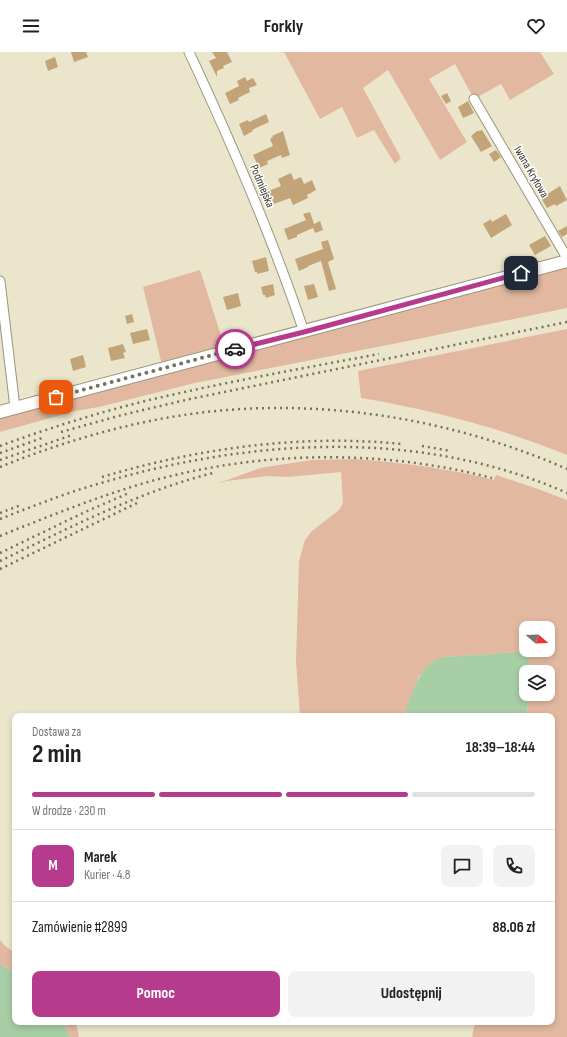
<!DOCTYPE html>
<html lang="pl">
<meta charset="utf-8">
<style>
body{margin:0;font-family:"Sofia Sans Condensed",sans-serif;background:#f2f2f2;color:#202124;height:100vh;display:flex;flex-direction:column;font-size:15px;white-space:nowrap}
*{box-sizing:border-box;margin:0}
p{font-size:13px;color:#757577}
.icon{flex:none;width:22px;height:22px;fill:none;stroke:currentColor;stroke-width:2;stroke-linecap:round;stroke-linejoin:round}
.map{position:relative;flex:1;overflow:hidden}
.side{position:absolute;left:12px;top:661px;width:543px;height:312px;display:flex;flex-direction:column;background:#fff;border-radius:8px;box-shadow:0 2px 6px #0003}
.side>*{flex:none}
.needle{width:26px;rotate:109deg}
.fabs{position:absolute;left:519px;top:569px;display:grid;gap:8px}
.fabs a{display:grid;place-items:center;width:36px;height:36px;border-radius:8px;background:#fff;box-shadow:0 2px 6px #0003;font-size:20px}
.pin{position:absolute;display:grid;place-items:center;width:34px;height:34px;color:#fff;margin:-17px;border-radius:8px;box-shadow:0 2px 6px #0006}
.courier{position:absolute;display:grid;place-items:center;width:40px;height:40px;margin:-20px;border:3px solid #b73b8c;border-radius:50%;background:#fff;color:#222;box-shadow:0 1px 5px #0007}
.overview em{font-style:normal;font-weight:700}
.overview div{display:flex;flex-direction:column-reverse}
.overview{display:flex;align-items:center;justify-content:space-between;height:68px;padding:0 20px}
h1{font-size:26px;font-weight:700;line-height:30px}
.bar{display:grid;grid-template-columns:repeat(4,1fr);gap:6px 4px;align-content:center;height:48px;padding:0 20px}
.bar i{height:5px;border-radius:3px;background:#e0e0e0}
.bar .on{background:#b73b8c}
.bar p{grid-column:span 4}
.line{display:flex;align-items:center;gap:10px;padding:0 20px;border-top:1px solid #e0e0e0}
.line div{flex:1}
.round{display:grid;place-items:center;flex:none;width:42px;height:42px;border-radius:8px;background:#f2f2f2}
.action{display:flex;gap:8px;margin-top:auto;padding:8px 20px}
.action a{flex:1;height:46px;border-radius:8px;background:#b73b8c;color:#fff;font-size:16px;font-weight:700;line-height:46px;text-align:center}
.action a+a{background:#f2f2f2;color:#202124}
header{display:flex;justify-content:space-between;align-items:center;height:52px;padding:0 20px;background:#fff;font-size:18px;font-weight:700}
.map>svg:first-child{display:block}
.green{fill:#e2b9a0;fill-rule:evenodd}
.water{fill:#a8cea6}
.building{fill:#c3a478}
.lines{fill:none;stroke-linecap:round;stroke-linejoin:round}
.street-casing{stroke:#9a957c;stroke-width:11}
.secondary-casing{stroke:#9a957c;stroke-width:14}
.street{stroke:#fff;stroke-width:9}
.secondary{stroke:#fff;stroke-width:12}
.rail{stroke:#757262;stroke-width:2.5;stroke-dasharray:2 4;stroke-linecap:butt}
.done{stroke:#767362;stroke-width:4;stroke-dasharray:0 7.2}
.route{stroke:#b73b8c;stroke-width:5}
.labels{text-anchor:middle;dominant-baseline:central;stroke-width:3;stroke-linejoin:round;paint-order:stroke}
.street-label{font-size:12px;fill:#37352a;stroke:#fff}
</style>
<header><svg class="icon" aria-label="menu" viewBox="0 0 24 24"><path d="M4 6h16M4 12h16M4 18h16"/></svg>Forkly<svg class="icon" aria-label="heart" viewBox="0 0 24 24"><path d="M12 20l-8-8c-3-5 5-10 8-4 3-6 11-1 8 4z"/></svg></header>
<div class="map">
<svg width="567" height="985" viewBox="0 0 567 985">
<rect width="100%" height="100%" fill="#ebe6cb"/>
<!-- green -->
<path class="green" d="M284,0h256l14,22 -44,26 -9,-16 -27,15 -19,-35 -26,15 38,63 -27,18 -52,-90 -25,18 38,70 -6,6 -21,-34 -17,8 -15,-31 -22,12z
M567,209v47l-154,32 -218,43 -96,24 -24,4 -75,21v-20l163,-43 -20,-82 57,-17 26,81z
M567,277v126c-66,-27 -135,-45 -206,-57l-3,-27z
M356,407c47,4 92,9 138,21l2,-5 42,14 29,11v537h-95l3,-15h77v-306h-25l1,-13v-9h20v-22h-20l1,-7 -13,-13 -72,5 -25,19 -15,40h-104l-4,-55 3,-100 6,-21 7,-9 27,-21 4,-7 -2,-31 -53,5 -21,-1 -40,5 -11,3 44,-16 51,-8zM526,576h22v22h-22z
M0,888l4,5 11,8v20l-15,-9z
M63,970h13l3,15h-9z"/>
<!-- water -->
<path class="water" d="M516,600l9,1 4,5 -1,14h-2v22h2v9l-1,13h-123c8,-22 14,-52 40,-59z
M0,912l15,9v49h48l7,15h-70z"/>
<!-- building -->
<path class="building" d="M71,0h15l2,5 -14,5z
M212,0h15l5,10 -9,4 1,2 -7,3v6l-8,-16 7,-3z
M55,5l3,10 -10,4 -3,-10z
M245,25l2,4 6,-3 4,7 -8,3 1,4 -12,6 1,2 -9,4 -5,-11 14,-7 -2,-5z
M447,41l4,8 -5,3 -5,-8z
M468,49l6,12 -11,5 -5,-11z
M266,62l3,8 -17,8 1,1 -9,5 -5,-12 9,-4 1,2z
M482,78l10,16 -11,6 -10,-16 6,-5h2z
M283,79l7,24 -8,3 -1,-3 -14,6 1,3 -9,4 -6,-13 20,-9 -3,-7 3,-2 -1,-1z
M496,98l5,7 -7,5 -5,-8z
M291,121l3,7 7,-3 3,7 8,-4 4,10 -9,5 1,3 -15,7 -3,-7 -16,6 -6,-13 13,-5 -3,-7z
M560,134l7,14 -11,6 -1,-2 -8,4 -6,-10z
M310,160l4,12 6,-3 3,9 -8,3 -2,-5 -16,7v2l-9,3 -4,-11 22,-9 -3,-6z
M506,162l6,11 -21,13 -8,-14 8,-5 1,3z
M567,174v8l-5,3 -4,-6z
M545,184l6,10 -16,9 -6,-10z
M328,188l6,19 -6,3 8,27 -7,2 -8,-30 -13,5v1l-9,4 -4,-12 28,-10 -2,-7z
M266,205l3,14 -12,3v-2h-2l-3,-11z
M273,232l2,11 -9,3 -1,-3h-2l-2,-8z
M314,232l4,13 -10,3 -4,-14z
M238,241l3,13 -14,4 -4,-13z
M132,262l2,8 -7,2 -2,-8z
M147,277l3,11 -17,4 -3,-11z
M123,292l3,8 -3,1 2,5 -14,3 -3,-13z
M83,303l3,12 -13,4 -3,-12z"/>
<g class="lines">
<defs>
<path id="street" d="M189,0c43,92 83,184 115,280
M474,47l93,159
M0,229l15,127"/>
<path id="secondary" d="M0,360l567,-151"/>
</defs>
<!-- street casing -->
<use href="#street" class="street-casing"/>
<!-- secondary casing -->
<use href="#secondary" class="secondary-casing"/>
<!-- street -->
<use href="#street" class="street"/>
<!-- secondary -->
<use href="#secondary" class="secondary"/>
<!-- rail -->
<path class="rail" d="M61,380l61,-17 68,-16 377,-77
M0,394c46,-17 94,-32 141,-44 79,-19 158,-33 238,-48
M422,394l29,5
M0,401l45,-16
M0,408l72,-25
M0,415c57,-23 116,-41 177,-51 131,-21 269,0 390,53
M102,425c97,-29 198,-43 300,-33
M0,461l21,-8
M0,467c36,-14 71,-28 108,-38 149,-43 314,-52 459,12
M0,484c42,-17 84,-34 128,-48 117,-37 245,-41 364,-10
M0,501l85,-41 44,-19
M0,509c69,-33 138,-69 213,-88
M0,517l137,-66"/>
</g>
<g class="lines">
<!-- done -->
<path class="done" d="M56,345l179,-48"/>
<!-- route -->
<path class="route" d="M235,297l69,-17 217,-59"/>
</g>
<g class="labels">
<!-- street labels -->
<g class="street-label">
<text transform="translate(531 120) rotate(60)">Iwana Kryłowa</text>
<text transform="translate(262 134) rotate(67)">Podmiejska</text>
</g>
</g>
</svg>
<div class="fabs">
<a><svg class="needle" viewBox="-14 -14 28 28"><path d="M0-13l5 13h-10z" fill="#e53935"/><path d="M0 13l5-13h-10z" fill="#757577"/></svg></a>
<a><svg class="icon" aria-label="layers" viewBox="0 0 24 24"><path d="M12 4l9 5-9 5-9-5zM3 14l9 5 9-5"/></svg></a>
</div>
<div class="pin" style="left:56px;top:345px;background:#ea580c"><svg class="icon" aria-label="bag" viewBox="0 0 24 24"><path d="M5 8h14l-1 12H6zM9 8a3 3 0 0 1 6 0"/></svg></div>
<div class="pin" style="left:521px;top:221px;background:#1f2937"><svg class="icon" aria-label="home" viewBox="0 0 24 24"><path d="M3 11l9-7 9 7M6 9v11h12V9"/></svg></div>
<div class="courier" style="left:235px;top:297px"><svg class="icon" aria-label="car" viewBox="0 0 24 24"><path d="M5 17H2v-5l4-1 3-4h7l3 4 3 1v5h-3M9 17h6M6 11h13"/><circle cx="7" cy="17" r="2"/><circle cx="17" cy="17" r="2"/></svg></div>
<section class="side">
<div class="overview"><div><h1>2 min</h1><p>Dostawa za</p></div><em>18:39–18:44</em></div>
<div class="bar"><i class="on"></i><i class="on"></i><i class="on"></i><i></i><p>W drodze · 230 m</p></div>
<div class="line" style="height:72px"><b class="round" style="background:#b73b8c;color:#fff">M</b><div><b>Marek</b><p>Kurier · 4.8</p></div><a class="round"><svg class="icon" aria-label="chat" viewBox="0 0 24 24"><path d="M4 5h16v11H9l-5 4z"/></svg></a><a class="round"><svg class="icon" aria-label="phone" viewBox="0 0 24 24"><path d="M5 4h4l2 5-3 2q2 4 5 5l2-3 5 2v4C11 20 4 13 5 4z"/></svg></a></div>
<div class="line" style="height:52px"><div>Zamówienie #2899</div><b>88.06 zł</b></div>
<div class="action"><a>Pomoc</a><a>Udostępnij</a></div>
</section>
</div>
